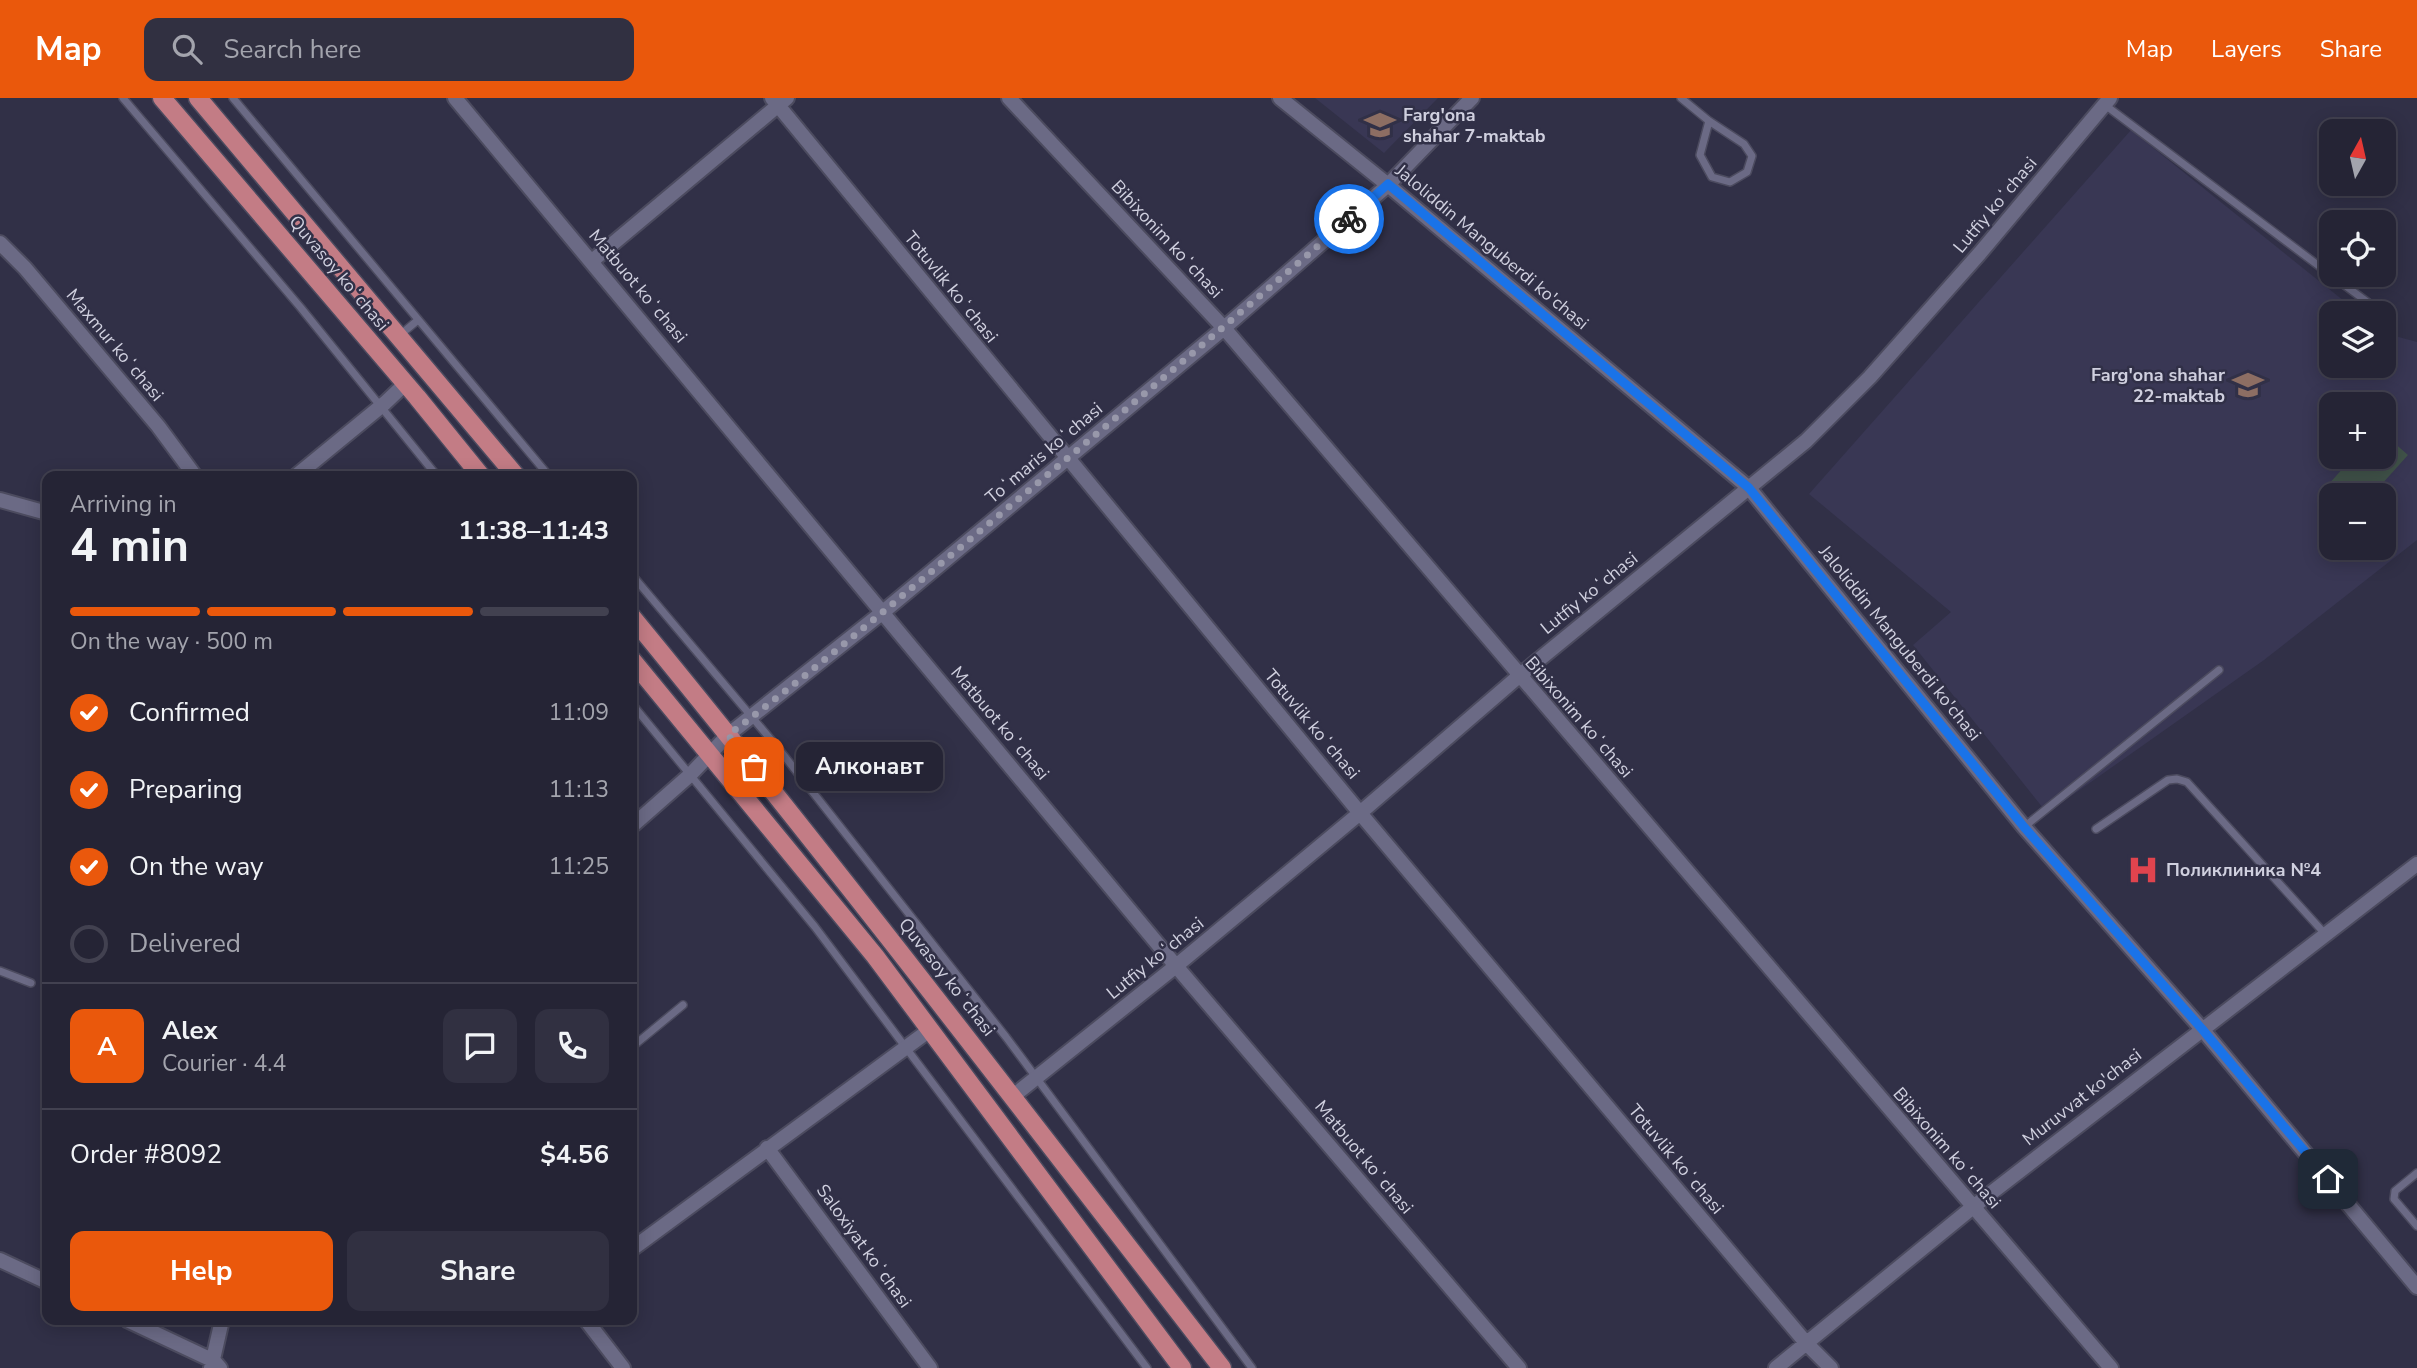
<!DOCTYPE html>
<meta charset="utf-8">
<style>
body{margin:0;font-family:"Nunito Sans",sans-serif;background:#313041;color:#f1f3f6;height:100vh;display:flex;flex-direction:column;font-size:26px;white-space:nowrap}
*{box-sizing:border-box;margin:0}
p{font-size:23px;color:#a3a4ad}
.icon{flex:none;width:38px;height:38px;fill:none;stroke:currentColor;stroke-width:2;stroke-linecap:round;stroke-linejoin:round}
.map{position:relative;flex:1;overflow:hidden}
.side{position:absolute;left:42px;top:373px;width:595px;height:854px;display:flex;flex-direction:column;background:#252435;border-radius:14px;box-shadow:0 4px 18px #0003,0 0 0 2px #424150}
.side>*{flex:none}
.needle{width:46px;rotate:8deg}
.tools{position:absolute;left:2319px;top:21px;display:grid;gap:14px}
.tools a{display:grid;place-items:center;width:77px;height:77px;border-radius:14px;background:#252435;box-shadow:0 4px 18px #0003,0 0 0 2px #424150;font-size:35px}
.pin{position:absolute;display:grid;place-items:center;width:60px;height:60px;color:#fff;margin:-30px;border-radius:14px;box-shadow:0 4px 10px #0006}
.courier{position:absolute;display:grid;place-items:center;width:70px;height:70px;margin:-35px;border:5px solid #1a73e8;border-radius:50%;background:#fff;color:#222;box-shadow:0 2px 9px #0007}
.bubble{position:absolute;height:49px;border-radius:14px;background:#252435;box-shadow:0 4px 18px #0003,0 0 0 2px #424150;font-size:23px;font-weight:700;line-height:49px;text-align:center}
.summary em{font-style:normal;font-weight:700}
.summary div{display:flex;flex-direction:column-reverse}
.summary{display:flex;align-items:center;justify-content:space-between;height:119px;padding:0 28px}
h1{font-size:46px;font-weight:700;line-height:52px}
.bar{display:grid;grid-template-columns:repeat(4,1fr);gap:10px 7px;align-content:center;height:84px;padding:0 28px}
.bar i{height:9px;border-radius:5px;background:#424150}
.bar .on{background:#ea580c}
.bar p{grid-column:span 4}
.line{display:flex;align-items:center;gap:18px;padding:0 28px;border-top:2px solid #424150}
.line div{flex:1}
.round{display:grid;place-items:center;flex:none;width:74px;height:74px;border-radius:14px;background:#313041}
ol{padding:0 28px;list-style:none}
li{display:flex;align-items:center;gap:21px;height:77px}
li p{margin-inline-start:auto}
li .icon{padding:7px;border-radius:50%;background:#ea580c;color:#fff;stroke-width:4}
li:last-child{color:#a3a4ad}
li i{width:38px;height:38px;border:4px solid #424150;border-radius:50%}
.primary-button{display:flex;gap:14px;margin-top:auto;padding:14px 28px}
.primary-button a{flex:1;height:80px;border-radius:14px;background:#ea580c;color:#fff;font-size:28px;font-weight:700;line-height:80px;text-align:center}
.primary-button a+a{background:#313041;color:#f1f3f6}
header{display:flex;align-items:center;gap:42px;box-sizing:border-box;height:98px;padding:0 35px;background:#ea580c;color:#fff}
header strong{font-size:33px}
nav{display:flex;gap:38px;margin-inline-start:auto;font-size:24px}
.search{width:490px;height:63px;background:#313041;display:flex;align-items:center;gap:18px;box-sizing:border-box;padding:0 24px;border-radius:14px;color:#a3a4ad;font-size:26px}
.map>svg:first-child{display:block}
.built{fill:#393754;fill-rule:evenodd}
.pitch{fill:#41534a}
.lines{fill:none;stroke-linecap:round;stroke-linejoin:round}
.service-casing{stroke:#4c4b5f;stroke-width:10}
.minor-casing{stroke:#4c4b5f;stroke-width:18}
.primary-casing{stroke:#4c4b5f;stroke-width:21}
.service{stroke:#6b6a85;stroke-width:7}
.minor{stroke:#6b6a85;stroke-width:14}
.primary{stroke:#c37c85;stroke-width:18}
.done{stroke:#9898aa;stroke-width:7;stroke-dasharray:0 12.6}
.route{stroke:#1a73e8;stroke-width:9}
.labels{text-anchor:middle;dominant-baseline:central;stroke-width:5;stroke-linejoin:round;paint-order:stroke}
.poi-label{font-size:18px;font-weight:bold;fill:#d0d0df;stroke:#313047;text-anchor:start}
.street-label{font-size:18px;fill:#d0d0df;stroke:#313047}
</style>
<header>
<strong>Map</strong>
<div class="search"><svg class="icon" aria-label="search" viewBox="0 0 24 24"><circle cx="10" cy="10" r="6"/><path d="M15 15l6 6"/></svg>Search here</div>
<nav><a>Map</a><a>Layers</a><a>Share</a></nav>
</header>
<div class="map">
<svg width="2417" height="1270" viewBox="0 0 2417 1270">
<rect width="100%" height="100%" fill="#313047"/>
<!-- built -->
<path class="built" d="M1315,0h123l-54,55z
M2131,32l228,183h-28v53h53v-33l33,9v198l-153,120 -217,153 -134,-168 38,-33 -142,-118zM2331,306h53v53h-53zM2331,397h53v53h-53z"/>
<!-- pitch -->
<path class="pitch" d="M2384,336l24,21 -36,40h-32l-12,-10 25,-28h31z"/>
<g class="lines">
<defs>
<path id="service" d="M123,0l178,210 136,168
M233,0l316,378
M1681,0l28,23 35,23 8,12 -5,16 -17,10 -18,-5 -12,-22 9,-34
M2105,7l226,170
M2331,177l51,38
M400,237l18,-15
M632,477l146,173 228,289 246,331
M632,606l183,223 332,441
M2024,729l195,-157
M2096,731l72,-49 9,-1 10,3 139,153
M0,873l31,12
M632,949l51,-42
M2417,1075l-22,18 -1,8 23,27"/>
<path id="minor" d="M455,0l721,868 343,402
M772,0l588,715 447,531 24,24
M1009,0l215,230 887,1040
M1280,0l108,87 361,303 275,339 178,202 215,258
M0,145l25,25 133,158 37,50
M592,163l195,-163
M296,378l89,-73 20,-19
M0,402l47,13
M632,728l58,-51 38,-40 155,-123 341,-284 164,-143 84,-87
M1012,999l164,-131 184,-153 159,-137 287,-235 64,-64 110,-124 130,-155
M767,1050l163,220
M632,1151l299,-220
M0,1162l47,22
M127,1222l87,41 6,7
M586,1222l37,48
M211,1270l11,-48
M1776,1270l197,-161 444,-343"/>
<path id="primary" d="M162,0l255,299 64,79
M198,0l318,378
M632,519c202,246 395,499 590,751
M632,562l243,296 307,412"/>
</defs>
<!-- service casing -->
<use href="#service" class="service-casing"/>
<!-- minor casing -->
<use href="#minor" class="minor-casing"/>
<!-- primary casing -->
<use href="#primary" class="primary-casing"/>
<!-- service -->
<use href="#service" class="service"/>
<!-- minor -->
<use href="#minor" class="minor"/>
<!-- primary -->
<use href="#primary" class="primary"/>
</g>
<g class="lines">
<!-- done -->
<path class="done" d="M754,669l-26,-32c87,-65 169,-135 252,-204 124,-103 247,-206 369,-312"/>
<!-- route -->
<path class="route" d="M1349,121l39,-35 361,304 275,339 178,202 126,150"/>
</g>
<!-- icons -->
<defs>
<symbol id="school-bare" viewBox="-9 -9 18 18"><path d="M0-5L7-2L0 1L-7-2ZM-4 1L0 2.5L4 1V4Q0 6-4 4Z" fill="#8d6e63" stroke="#313047" stroke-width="2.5" paint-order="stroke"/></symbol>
<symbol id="hospital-bare" viewBox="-9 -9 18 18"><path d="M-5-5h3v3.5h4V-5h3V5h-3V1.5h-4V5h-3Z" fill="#e0444e" stroke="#313047" stroke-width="2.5" paint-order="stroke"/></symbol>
</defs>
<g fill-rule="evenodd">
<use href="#school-bare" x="1358" y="5" width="44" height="44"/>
<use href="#school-bare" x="2226" y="265" width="44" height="44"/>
<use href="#hospital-bare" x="2121" y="750" width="44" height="44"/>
</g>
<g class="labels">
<!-- poi labels -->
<g class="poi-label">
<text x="1403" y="17">Farg'ona<tspan x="1403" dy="21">shahar 7-maktab</tspan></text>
<text x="2225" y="277" text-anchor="end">Farg'ona shahar<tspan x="2225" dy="21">22-maktab</tspan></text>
<text x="2166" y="772">Поликлиника №4</text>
</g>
<!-- street labels -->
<g class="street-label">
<text transform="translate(1995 107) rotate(-50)">Lutfiy koʻchasi</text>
<text transform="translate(1167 141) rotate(47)">Bibixonim koʻchasi</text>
<text transform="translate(1492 149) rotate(40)">Jaloliddin Manguberdi ko'chasi</text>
<text transform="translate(339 175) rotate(50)">Quvasoy koʻchasi</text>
<text transform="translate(638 188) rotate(50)">Matbuot koʻchasi</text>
<text transform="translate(951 189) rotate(51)">Totuvlik koʻchasi</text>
<text transform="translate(115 247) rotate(50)">Maxmur koʻchasi</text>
<text transform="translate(1044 355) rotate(-40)">Toʻmaris koʻchasi</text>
<text transform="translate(1589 495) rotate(-39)">Lutfiy koʻchasi</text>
<text transform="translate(1900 545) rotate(51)">Jaloliddin Manguberdi ko'chasi</text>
<text transform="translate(1579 619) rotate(49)">Bibixonim koʻchasi</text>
<text transform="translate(1000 625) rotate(50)">Matbuot koʻchasi</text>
<text transform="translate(1312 626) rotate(50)">Totuvlik koʻchasi</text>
<text transform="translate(1155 860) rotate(-39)">Lutfiy koʻchasi</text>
<text transform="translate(947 879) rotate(52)">Quvasoy koʻchasi</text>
<text transform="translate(2082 999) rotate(-38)">Muruvvat ko'chasi</text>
<text transform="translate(1947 1050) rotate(49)">Bibixonim koʻchasi</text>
<text transform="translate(1364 1059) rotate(50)">Matbuot koʻchasi</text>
<text transform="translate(1676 1061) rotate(50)">Totuvlik koʻchasi</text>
<text transform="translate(864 1148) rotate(54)">Saloxiyat koʻchasi</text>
</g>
</g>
</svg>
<div class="tools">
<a><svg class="needle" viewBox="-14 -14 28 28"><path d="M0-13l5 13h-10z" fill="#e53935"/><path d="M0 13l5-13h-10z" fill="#a3a4ad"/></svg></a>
<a><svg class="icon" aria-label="locate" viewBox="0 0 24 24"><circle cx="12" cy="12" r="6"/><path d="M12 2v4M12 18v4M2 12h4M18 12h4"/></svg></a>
<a><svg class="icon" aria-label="layers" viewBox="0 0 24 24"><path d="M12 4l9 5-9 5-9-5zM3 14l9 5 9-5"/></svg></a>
<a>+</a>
<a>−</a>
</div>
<div class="pin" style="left:754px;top:669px;background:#ea580c"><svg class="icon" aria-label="bag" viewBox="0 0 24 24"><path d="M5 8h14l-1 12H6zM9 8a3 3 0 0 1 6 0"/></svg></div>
<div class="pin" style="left:2328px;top:1081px;background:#1f2937"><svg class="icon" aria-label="home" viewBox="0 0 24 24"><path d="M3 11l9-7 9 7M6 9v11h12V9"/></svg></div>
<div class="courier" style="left:1349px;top:121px"><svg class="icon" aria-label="bike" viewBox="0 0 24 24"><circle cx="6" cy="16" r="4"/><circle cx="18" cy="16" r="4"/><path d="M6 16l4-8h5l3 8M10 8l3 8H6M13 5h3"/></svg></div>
<div class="bubble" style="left:796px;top:644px;width:147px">Алконавт</div>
<section class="side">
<div class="summary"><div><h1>4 min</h1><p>Arriving in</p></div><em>11:38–11:43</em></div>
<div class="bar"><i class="on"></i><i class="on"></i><i class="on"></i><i></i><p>On the way · 500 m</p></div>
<ol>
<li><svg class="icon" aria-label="check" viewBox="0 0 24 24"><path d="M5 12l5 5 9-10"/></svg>Confirmed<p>11:09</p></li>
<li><svg class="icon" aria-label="check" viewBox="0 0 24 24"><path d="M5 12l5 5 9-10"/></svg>Preparing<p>11:13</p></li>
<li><svg class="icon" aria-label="check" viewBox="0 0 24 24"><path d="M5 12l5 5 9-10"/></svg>On the way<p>11:25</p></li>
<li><i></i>Delivered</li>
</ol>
<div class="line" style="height:126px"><b class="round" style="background:#ea580c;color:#fff">A</b><div><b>Alex</b><p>Courier · 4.4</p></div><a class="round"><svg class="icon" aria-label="chat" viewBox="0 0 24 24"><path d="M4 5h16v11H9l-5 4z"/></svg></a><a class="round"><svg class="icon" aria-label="phone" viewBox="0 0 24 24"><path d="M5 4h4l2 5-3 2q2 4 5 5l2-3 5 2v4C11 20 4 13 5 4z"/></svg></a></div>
<div class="line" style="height:91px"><div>Order #8092</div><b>$4.56</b></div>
<div class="primary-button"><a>Help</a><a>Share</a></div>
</section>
</div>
